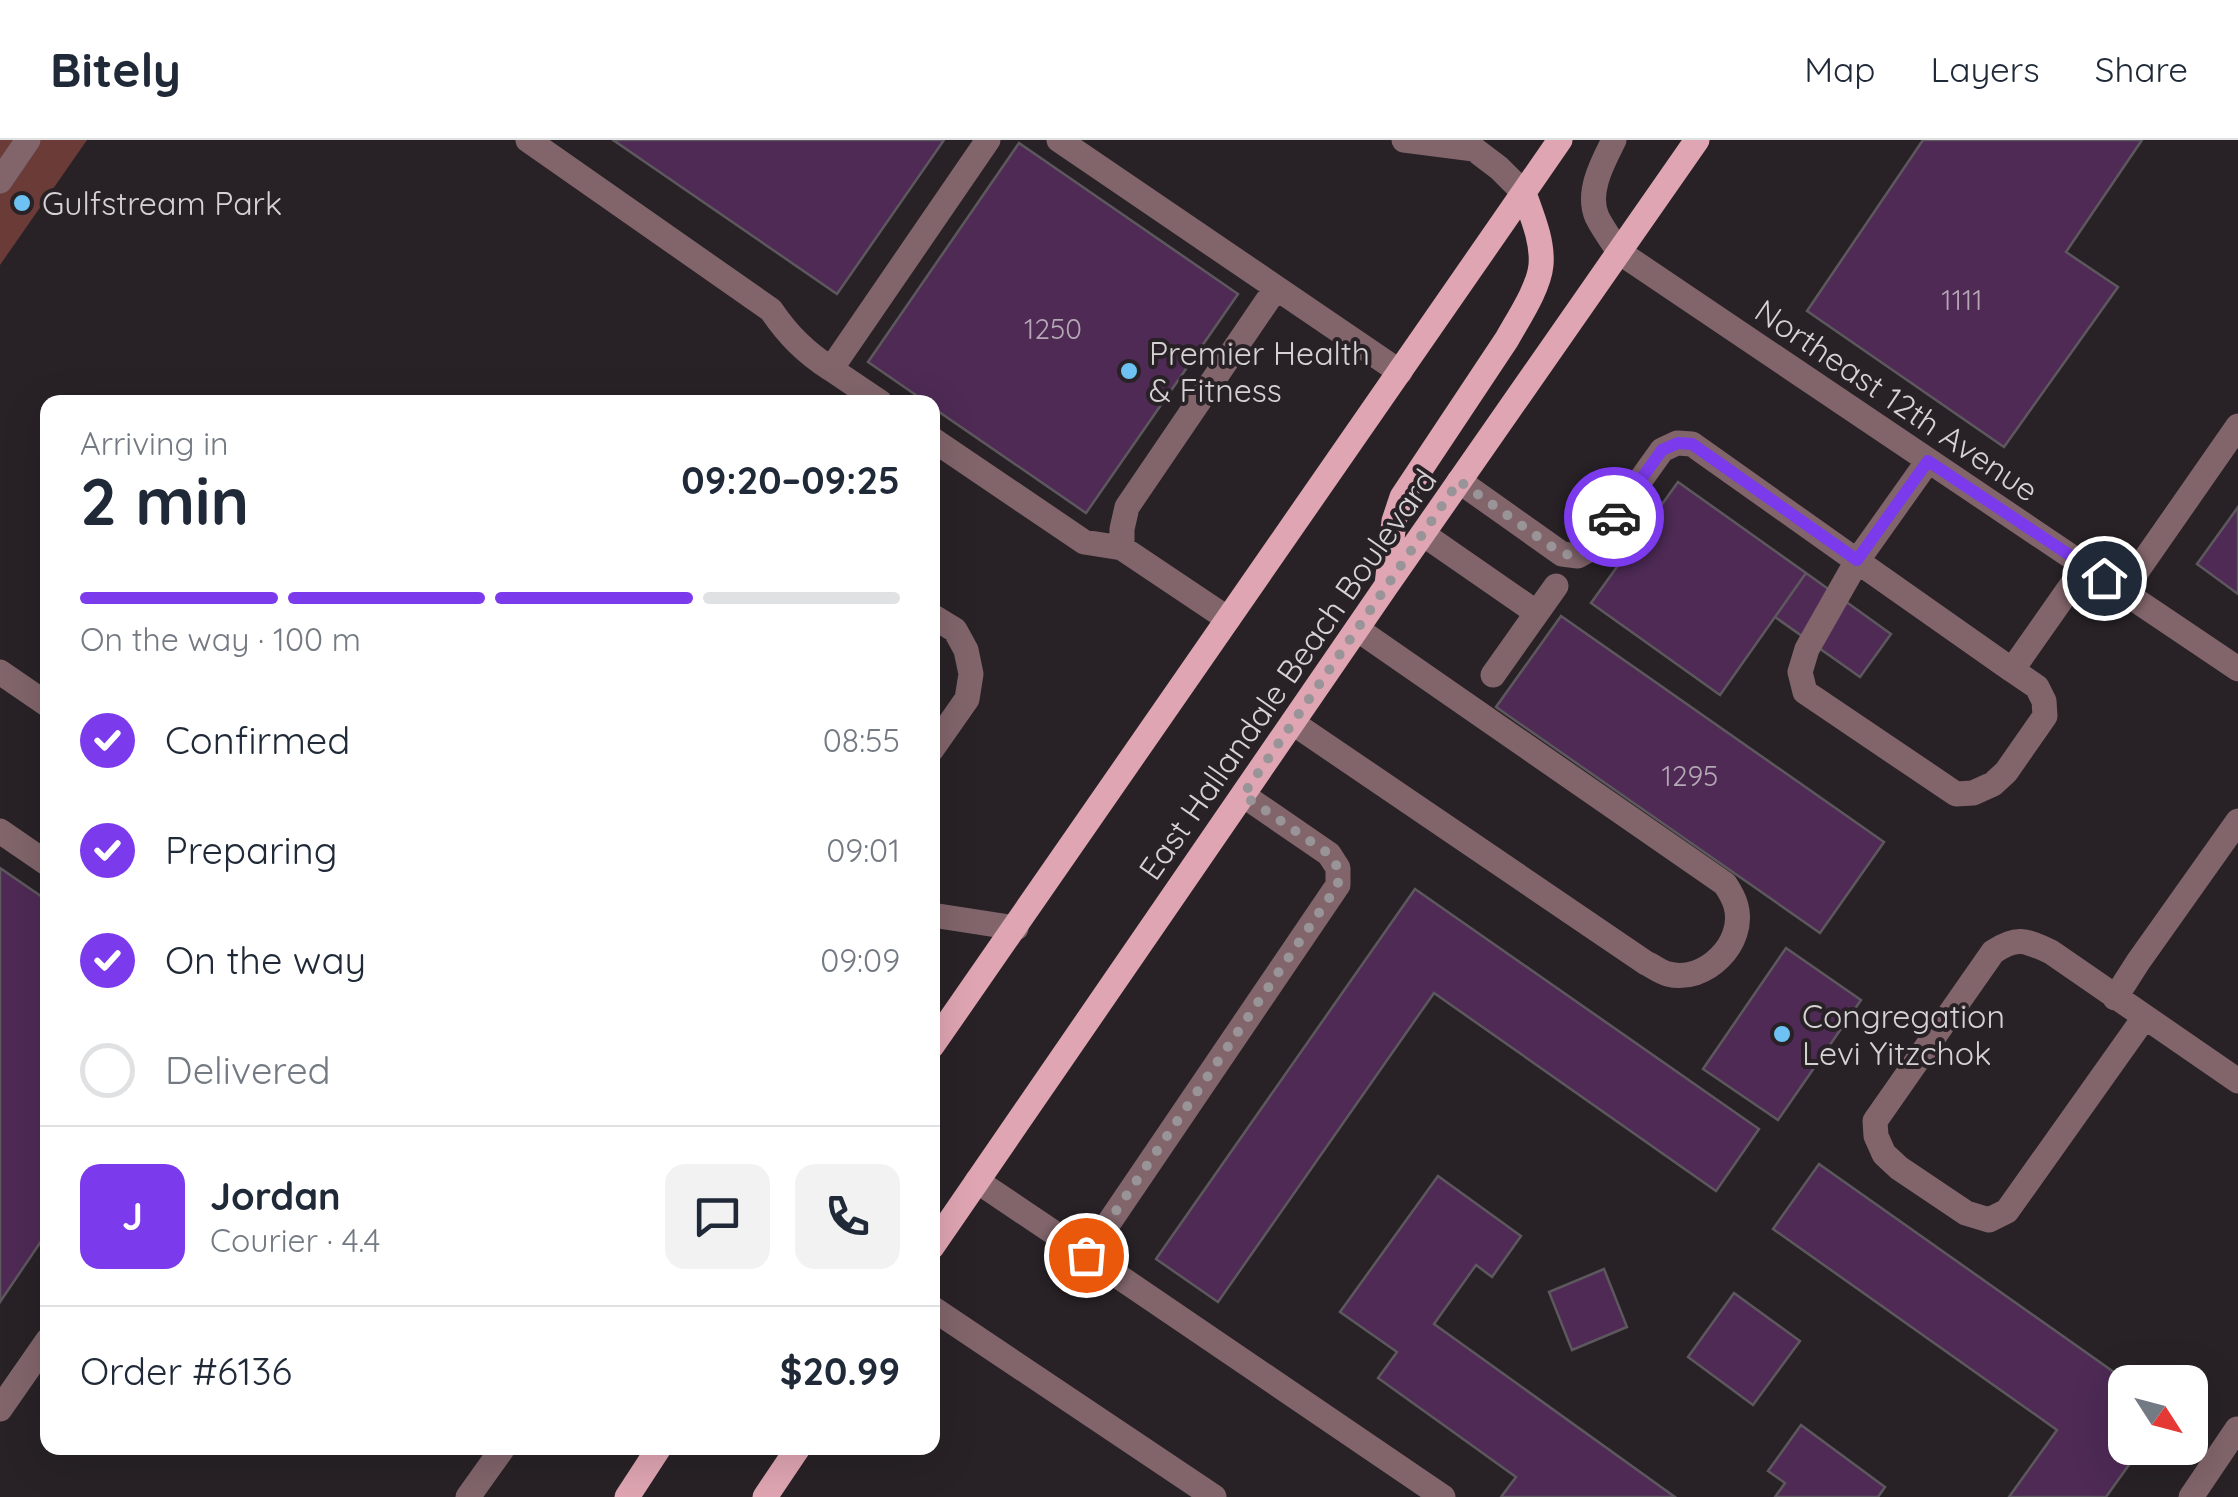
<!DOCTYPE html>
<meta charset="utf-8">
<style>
body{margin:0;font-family:Quicksand,sans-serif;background:#f2f2f3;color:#1f2937;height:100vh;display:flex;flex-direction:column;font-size:38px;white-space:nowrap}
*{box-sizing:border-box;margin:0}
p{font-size:32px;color:#747a83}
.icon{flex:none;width:55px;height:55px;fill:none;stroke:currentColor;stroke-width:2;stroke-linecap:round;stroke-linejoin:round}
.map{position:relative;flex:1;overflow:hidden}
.drawer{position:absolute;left:40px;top:255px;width:900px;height:1060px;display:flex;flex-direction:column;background:#fff;border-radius:20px;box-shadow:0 10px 40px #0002}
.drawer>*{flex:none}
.needle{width:65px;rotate:126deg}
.fabs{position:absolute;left:2108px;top:1225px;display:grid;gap:20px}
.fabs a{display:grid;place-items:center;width:100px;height:100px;border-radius:20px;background:#fff;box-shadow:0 10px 40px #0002;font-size:50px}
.pin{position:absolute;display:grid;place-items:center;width:85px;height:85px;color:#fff;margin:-42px;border:5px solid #fff;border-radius:50%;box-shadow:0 2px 10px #0007}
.courier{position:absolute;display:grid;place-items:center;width:100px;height:100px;margin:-50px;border:8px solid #7c3aed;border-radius:50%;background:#fff;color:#222;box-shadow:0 2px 12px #0007}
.summary em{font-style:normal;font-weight:700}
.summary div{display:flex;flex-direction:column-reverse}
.summary{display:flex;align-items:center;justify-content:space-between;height:170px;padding:0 40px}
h1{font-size:65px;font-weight:700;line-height:75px}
.bar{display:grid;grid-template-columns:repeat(4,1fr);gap:15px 10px;align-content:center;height:120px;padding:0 40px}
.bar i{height:12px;border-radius:8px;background:#e0e1e3}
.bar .current{background:#7c3aed}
.bar p{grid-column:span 4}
.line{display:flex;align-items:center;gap:25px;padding:0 40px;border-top:2px solid #e0e1e3}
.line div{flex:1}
.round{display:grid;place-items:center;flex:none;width:105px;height:105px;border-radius:20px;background:#f2f2f3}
ol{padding:0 40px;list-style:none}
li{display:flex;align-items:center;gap:30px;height:110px}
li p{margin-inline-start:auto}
li .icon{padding:10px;border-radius:50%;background:#7c3aed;color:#fff;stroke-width:4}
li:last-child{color:#747a83}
li i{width:55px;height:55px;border:5px solid #e0e1e3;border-radius:50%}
header{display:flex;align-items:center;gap:60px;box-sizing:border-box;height:140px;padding:0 50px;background:#fff;border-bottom:2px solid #e0e1e3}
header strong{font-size:48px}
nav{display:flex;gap:55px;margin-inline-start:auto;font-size:35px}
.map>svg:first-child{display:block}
.green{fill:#6a3b37}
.building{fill:#4e2a55;stroke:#5d585e;stroke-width:2.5}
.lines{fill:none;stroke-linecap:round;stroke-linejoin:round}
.minor{stroke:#81656b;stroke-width:25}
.major{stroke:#dfa5b2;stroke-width:25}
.done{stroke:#999497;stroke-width:10;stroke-dasharray:0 18}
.route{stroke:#7c3aed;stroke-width:12}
.poi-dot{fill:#6dc2f3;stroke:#282226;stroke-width:4}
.labels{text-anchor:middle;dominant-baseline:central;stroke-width:8;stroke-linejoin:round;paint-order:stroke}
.number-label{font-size:28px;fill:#b4a8b4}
.poi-label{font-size:32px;fill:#d6d2d4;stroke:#282226;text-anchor:start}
.street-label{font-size:32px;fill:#d6d2d4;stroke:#282226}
</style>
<header>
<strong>Bitely</strong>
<nav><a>Map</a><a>Layers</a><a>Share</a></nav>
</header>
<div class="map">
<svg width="2238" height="1357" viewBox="0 0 2238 1357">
<rect width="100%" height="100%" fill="#282226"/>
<!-- green -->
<path class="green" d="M0,0h87l-87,125z"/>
<!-- building -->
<path class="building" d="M613,0h331l-107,154z
M1923,0h219l-76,112 52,35 -114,160 -197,-136z
M1019,3l219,151 -152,219 -154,-106v-5h-6l-58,-40z
M1678,342l128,91 -86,122 -129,-92z
M2238,367v87l-41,-30z
M1806,433l85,61 -31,43 -85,-60z
M1561,476l323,226 -64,91 -324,-226z
M0,728l48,33v330l-48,71z
M1415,749l344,240 -43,62 -282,-198 -216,309 -62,-43z
M1786,808l75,52 -83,120 -75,-51z
M1819,1024l309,218h-3v66h16l-35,49h-97l48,-67 -284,-201z
M1438,1036l83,60 -29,41 -16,-12 -42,59 241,173h-174l15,-20 -138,-99 19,-26 -57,-40z
M1604,1129l23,58 -55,23 -23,-58z
M1734,1153l66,48 -47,64 -65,-48z
M1801,1285l84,62 -7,10h-103l10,-14 -17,-12z"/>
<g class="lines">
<!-- minor -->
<path class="minor" d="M528,0l243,170c17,25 34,42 60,59
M1059,0l341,232
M1404,0l70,9 25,19 25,25
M1614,0c-11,22 -28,52 -17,77 6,12 15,24 22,35l619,417
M0,41l28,-41
M880,262l-49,-33 157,-229
M932,299l152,103 38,6 106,71
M1459,341l103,73 16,2 14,-8 70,-98 15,-7 15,1 165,117 71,-100
M1423,394l114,79
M1122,408v-19l5,-22 149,-219
M2123,451l115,-165
M932,476l23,14 11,20 5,24 -4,25 -35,50
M2012,530l25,17 7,14 1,15 -39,56 -13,12 -20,9 -17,1 -151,-102 -5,-20 7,-23 50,-88 155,109 73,-104
M0,532l48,33
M1493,535l63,-89
M1293,583l353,240c7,3 14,9 22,11 37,10 78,-31 68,-68 -2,-8 -7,-16 -11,-22l-368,-255
M0,691l48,33
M932,775l84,13
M2115,858l23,-36 100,-141
M2144,878l-137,193 -18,9 -23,-7 -67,-45 -15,-14 -8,-18 -1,-15 118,-169c24,-16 32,-12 58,0l187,129
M977,1041l110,74 251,-370v-17l-9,-14 -86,-59
M1087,1115l356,242
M932,1168l282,189
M0,1269l48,-69
M468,1357l35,-49
M2191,1357l46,-68"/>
<!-- major -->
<path class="major" d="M1387,445l7,-64 8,-24 105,-158c11,-20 32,-51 34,-74 2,-24 -9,-49 -17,-72
M932,906l628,-906
M932,1107l455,-662 310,-445
M627,1357l32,-49
M765,1357l33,-49"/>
</g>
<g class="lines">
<!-- done -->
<path class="done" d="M1086,1115l252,-370v-17l-9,-14 -86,-59 216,-314 103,73c31,4 36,-14 52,-37"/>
<!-- route -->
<path class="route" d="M1614,377l48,-67 16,-7 14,1 165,116 71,-99 176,117"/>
</g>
<!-- markers -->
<g class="poi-dot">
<circle cx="22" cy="63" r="10"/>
<circle cx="1129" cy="231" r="10"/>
<circle cx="1782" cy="894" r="10"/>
</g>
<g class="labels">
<!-- number labels -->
<g class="number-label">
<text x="1962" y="159">1111</text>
<text x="1053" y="188">1250</text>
<text x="1690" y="635">1295</text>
</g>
<!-- poi labels -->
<g class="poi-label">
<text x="42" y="63">Gulfstream Park</text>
<text x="1149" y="213">Premier Health<tspan x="1149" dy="37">&amp; Fitness</tspan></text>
<text x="1802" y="876">Congregation<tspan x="1802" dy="37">Levi Yitzchok</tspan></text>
</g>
<!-- street labels -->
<g class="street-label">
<text transform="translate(1897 260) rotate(34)">Northeast 12th Avenue</text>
<text transform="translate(1287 534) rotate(-55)">East Hallandale Beach Boulevard</text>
</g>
</g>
</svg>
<div class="fabs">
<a><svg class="needle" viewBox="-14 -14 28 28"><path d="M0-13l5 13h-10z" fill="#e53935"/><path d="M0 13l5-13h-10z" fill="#747a83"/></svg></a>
</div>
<div class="pin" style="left:1086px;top:1115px;background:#ea580c"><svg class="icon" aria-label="bag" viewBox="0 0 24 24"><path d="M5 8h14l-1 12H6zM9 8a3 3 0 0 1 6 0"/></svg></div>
<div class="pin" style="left:2104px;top:438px;background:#1f2937"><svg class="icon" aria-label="home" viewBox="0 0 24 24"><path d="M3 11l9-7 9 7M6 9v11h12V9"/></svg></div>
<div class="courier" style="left:1614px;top:377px"><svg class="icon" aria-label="car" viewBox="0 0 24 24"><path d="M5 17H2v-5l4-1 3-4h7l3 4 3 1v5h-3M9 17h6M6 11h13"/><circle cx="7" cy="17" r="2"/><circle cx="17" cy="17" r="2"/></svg></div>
<section class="drawer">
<div class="summary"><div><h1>2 min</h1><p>Arriving in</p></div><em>09:20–09:25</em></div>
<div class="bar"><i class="current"></i><i class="current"></i><i class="current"></i><i></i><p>On the way · 100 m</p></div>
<ol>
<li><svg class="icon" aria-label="check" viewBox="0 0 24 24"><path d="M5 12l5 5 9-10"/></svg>Confirmed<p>08:55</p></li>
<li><svg class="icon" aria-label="check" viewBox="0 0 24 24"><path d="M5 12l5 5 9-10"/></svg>Preparing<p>09:01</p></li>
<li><svg class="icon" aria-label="check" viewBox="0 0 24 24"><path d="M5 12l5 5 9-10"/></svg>On the way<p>09:09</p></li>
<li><i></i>Delivered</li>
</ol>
<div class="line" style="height:180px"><b class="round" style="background:#7c3aed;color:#fff">J</b><div><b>Jordan</b><p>Courier · 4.4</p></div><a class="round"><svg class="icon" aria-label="chat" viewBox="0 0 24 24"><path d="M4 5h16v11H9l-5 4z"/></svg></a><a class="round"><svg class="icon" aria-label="phone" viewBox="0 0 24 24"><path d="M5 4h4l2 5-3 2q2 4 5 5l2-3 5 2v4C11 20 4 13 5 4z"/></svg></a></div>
<div class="line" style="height:130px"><div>Order #6136</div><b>$20.99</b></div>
</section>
</div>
